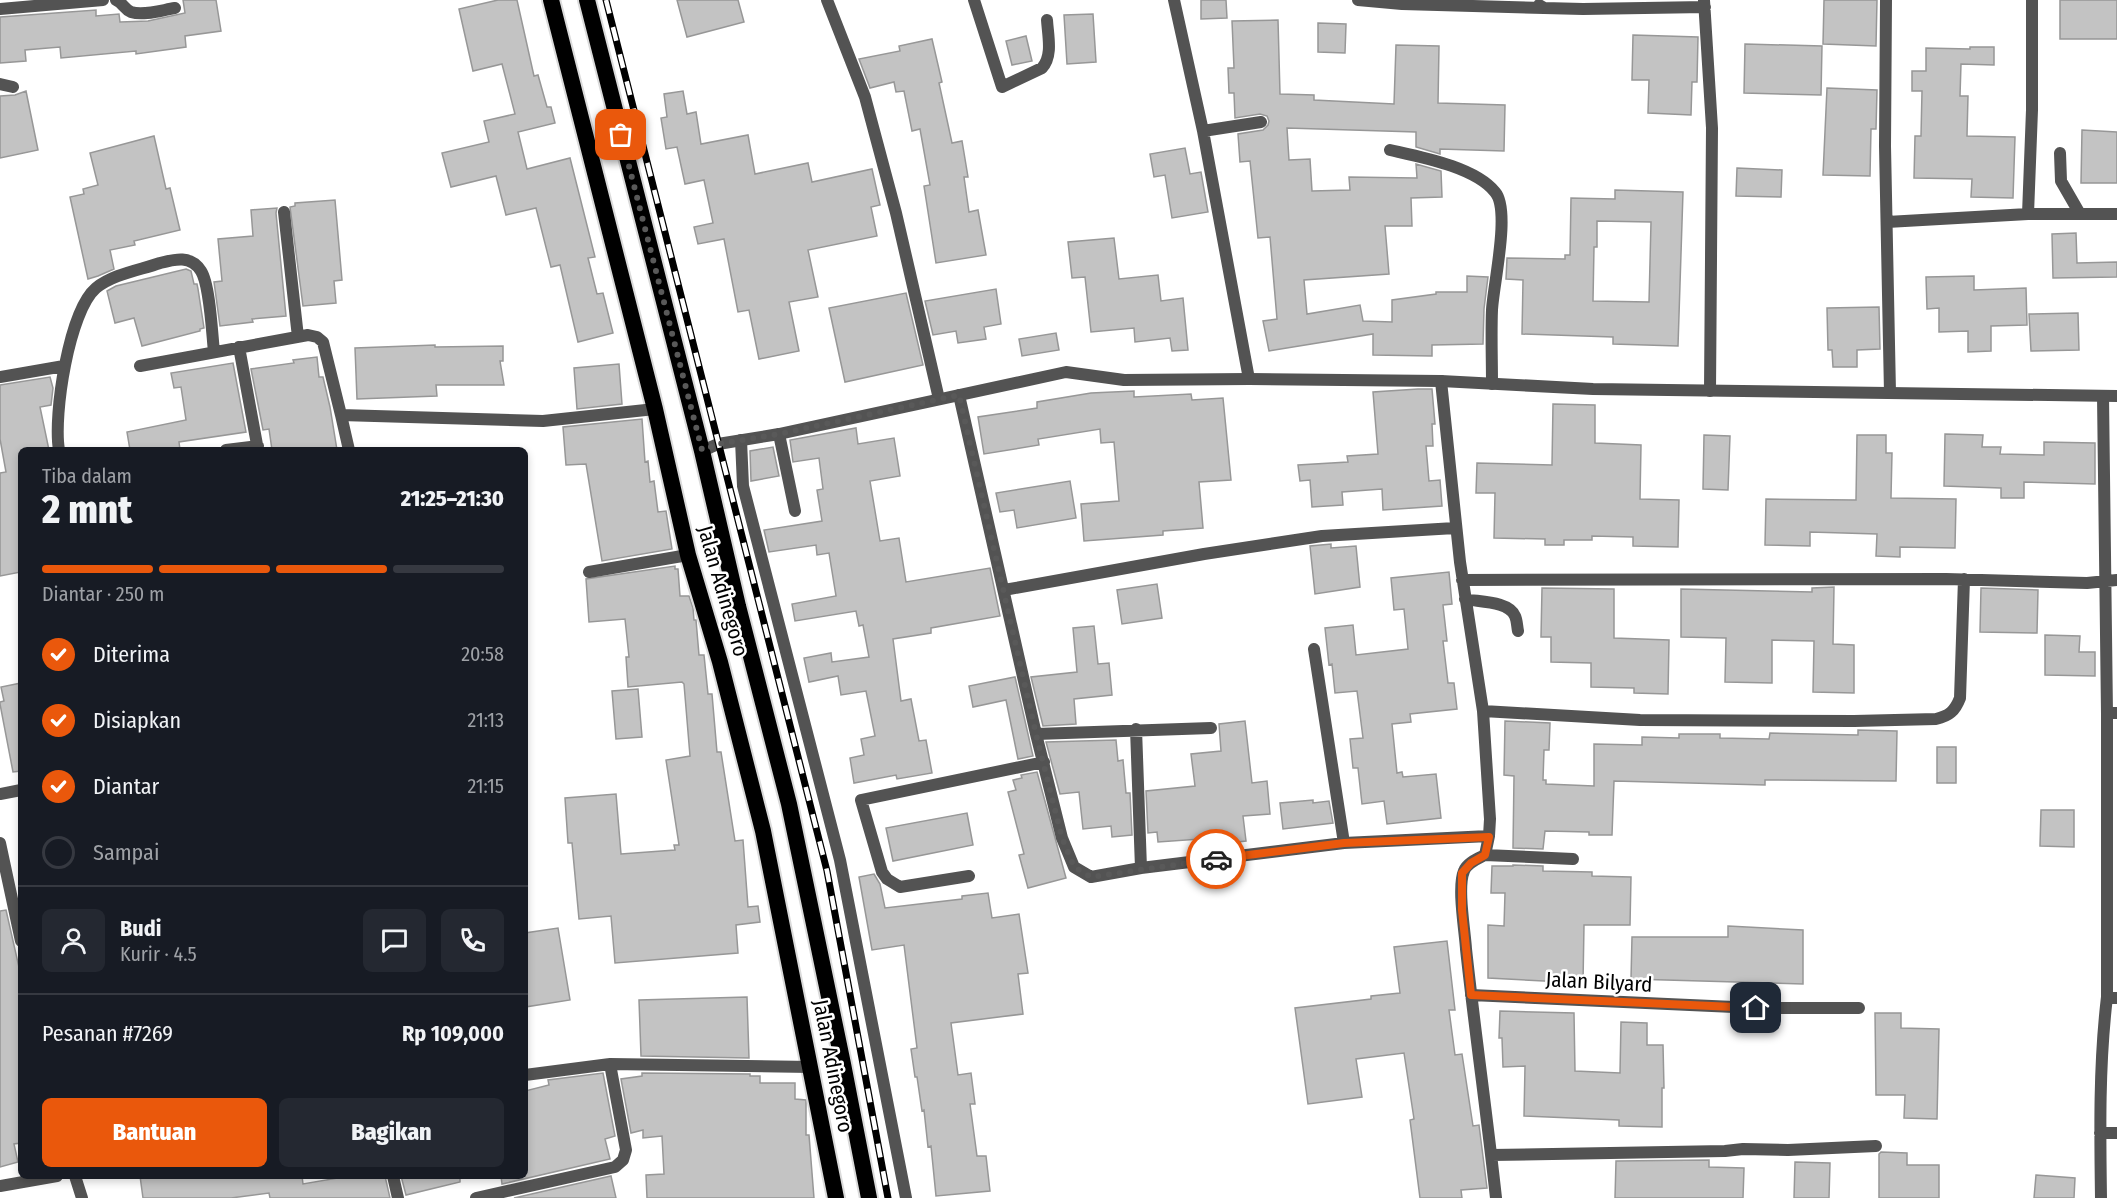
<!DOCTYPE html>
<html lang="id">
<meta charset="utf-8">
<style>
body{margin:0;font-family:"Fira Sans Condensed",sans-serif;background:#242831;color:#f1f3f6;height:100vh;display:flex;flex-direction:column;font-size:22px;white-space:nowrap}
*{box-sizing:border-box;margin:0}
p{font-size:20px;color:#9ea1a6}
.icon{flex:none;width:33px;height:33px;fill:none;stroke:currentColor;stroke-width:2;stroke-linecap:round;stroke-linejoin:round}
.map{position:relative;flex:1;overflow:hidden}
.drawer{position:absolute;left:18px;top:447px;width:510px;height:732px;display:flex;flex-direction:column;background:#171b24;border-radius:9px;box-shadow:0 3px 9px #0003}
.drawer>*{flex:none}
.pin{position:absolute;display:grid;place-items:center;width:51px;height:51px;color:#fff;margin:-26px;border-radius:12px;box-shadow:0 3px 9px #0006}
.courier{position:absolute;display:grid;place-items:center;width:60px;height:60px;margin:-30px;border:4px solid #ea580c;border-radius:50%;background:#fff;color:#222;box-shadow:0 2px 8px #0007}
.head em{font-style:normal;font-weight:800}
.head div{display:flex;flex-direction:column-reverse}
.head{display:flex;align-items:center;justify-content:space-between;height:102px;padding:0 24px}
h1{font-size:39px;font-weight:800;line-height:45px}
.bar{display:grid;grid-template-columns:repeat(4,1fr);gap:9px 6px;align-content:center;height:72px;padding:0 24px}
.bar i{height:8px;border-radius:4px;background:#363941}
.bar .on{background:#ea580c}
.bar p{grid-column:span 4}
.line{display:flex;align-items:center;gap:15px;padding:0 24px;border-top:2px solid #363941}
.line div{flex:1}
.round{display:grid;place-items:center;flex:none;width:63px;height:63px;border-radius:9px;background:#242831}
ol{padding:0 24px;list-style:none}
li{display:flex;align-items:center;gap:18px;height:66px}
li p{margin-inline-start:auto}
li .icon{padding:6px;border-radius:50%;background:#ea580c;color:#fff;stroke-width:4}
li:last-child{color:#9ea1a6}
li i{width:33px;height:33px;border:3px solid #363941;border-radius:50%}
.button{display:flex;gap:12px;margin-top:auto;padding:12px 24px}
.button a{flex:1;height:69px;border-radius:9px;background:#ea580c;color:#fff;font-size:24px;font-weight:800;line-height:69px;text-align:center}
.button a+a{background:#242831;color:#f1f3f6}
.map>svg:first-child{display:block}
.building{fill:#c3c3c3;stroke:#979797;stroke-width:1.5;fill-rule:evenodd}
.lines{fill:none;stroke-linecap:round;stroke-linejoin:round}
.trunk-casing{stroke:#dbdbdb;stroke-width:20}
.minor{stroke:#535353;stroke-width:12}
.tertiary{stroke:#535353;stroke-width:12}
.trunk{stroke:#000;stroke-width:16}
.rail-casing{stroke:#000;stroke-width:7}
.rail{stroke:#fff;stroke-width:4.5;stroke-dasharray:14;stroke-linecap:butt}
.done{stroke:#595959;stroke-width:6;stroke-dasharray:0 10.8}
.route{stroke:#ea580c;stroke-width:8}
.labels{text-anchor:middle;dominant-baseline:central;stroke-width:5;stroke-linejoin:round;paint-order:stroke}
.street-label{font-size:21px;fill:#000;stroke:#fff}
</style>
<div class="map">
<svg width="2117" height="1198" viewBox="0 0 2117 1198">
<rect width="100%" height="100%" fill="#fff"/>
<!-- building -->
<path class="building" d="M183,0h33l5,31 -36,5 1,11 -50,7v-3l-75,7 -1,-11 -35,3 1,11 -26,2v-46l96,-7v6l23,-2 1,8 28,-1 37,-8z
M498,0h19l17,76 4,-1 9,32h4l4,16 -37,9 9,37 43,-11 25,99 -7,1 9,36 6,-1 10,40 -35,9 -18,-77 -9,2 -15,-59 -30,7 -10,-39 -45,11 -9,-34 47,-11 -5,-21 31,-7 -13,-50 -29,7 -14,-62z
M677,0h61l6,22 -57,15z
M1201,0h25l1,18 -26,1z
M1824,0h53l-1,46 -53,-2z
M2060,0h57v39h-57z
M1093,14l3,48 -29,2 -3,-49z
M1278,20l2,74 34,1v5l80,4 2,-59 43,1 -1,57 67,2 -1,46 -64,-2v5l-24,-7v-15l-129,-4 2,32 21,-1 2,32 38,-1 -1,-13 68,1 -1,-14 25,7 1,26 -31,1 1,28h-27l4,48 -85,6 3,34 53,-9 3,16 29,1v-22l44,-6v-2h31v-16l21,1 -4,32 -1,35 -51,1v11l-59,-1v-21l-104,17 -6,-30 14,-2 -7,-82 -12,1 -8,-77 -10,1 -2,-28 25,-4 5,-5 1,-4 -2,-5 -7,-2 -25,4 -1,-25h-5l-1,-25h6l-2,-47z
M1318,23l28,1 -1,29 -27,-1z
M1633,35l65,2 -1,45h-5l-1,33 -43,-2 1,-33h-17z
M1026,36l6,25 -20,4 -6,-24z
M932,39l10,43 -3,1 13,60 10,-2 6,36h-4l5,35 9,-2 8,45 -50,8 -12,-77 6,-1 -10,-56 -8,2 -8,-40 -8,1 -2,-10 -24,6 -11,-29 41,-8 -1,-5z
M1745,44l77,2 -1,49 -77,-2z
M1970,47h24v18l-33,-1 -1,32h8l-1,40 48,1 -2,61 -42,-1 1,-18 -58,-1 1,-42h6l1,-45h-10v-20h14v-23l44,1z
M1827,88l50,2 -1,39h-5l-1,47 -47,-1z
M26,91l12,59 -38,8v-62l15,-1z
M683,91l4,23 9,-2 5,32 47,-9 7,39 53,-11 4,19 60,-13 8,36 -9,2 6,29 -69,14 10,47 -29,5 10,49 -40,8 -10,-49 -11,2 -14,-73 -26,5 -4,-17 19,-4 -9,-43 -19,4 -8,-37 -11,2 -5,-31 6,-1 -3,-23z
M2082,130l35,2v51h-36z
M154,136l12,53 4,-1 10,42 -46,11 1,4 -25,5 4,19 -16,7 -10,3 -18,-82 14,-3 -1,-5 15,-4 -8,-32z
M1185,148l5,26 11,-2 7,40 -36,6 -7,-43 -11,2 -4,-23z
M1737,168l45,2 -1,27 -45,-1z
M1615,190l68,2 -5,154 -65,-2v-7l-91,-3 1,-54 -17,-1 1,-21 58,1v-4h5l1,-57 44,1zM1597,221l54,1 -2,80 -56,-1 1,-54h3z
M335,200l7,80 -8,1 2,22 -33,3 -13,-99 5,-1v-3z
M277,208l-1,5 10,103 -34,3 1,3 -33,4 -6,-44 8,-1 -4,-42 35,-3 -2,-26z
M2076,233l1,30 40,-1v15l-64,1 -1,-44z
M1114,238l5,41 39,-4 3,26 22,-3 5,52 -16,1 -2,-13 -35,4 -1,-14 -43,4 -6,-55 -13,1 -4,-36z
M186,269l5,2 3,13h3l1,5 6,39 -4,1v2l-58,15 -8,-28 -19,5 -8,-32 9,-5z
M1974,276v14l52,-2 1,37 -36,1v25l-23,1v-21l-29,1v-24l-12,1 -1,-32z
M996,289l5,35 -17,3 2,12 -28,4 -2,-12 -23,4 -8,-34z
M906,293l17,72 -78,17 -16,-74z
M1879,307l1,42 -23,1v17h-24l-1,-17h-4l-1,-42z
M2078,313l1,37 -48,1 -2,-37z
M1056,333l3,17 -37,6 -3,-17z
M435,345v2l68,-1v15h-3l4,24h-68l1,11 -80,3 -2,-51z
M317,357l2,20h4l7,30 7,43h-65l-3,-21 -6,1 -12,-61 43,-6 -1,-3z
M233,363l13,69 -67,10 1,8h-50l-3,-18 59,-12 -5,-33 -7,1 -3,-15z
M619,364l3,40 -45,5 -3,-41z
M50,377l3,11 -2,17 -11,2 9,43h-28v122l-21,4v-103l6,-1 -6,-33v-54z
M1418,389h14l3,35h-3l1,22h-7l3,35 11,-1 2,26 -59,4 -1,-21 -40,3 1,13 -31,2 -2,-27 -10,1 -2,-16 50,-3 -1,-6 31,-2 -5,-62z
M1134,391v6l57,-3 1,6 31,-2 8,82 -32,2 4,46 -40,3v4l-79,6 -3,-37 38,-3 -5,-59 -13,1 -1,-14 -62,10 1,6 -55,9 -6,-37 59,-9v-6l54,-9z
M1553,404l42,1v38l46,2 -1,54 39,1 -1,47 -45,-1v-9l-41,-1v4h-28v5h-19v-6l-51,-1 1,-45h-19l1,-30 75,2z
M642,419l3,43 3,-1 2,21 4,-1 4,31 8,-1 6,38 -70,12 -16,-97 -20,1 -3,-38z
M856,428l2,16 36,-6 6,38 -30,5 10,60 19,-3 7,44 84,-14 10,48 -69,12v5l-38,6 8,62 10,-2 8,42 7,-1 6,33 -35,6 -1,-4 -42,8 -4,-25 14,-3 -3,-16 14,-3 -9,-45 -25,4 -3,-19 -29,6 -5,-24 27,-5 1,9 37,-5 -6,-32 -4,1 -3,-15 -61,10 -3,-17 44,-8 -7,-43 -12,2 -1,-10 -47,7 -5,-22 58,-9 -5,-31 6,-1 -4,-31 -26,4 -3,-22z
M1945,434l38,1 -1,12h19l-1,7 44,1v-13l51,1v41l-71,-2v16h-23v-10l-57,-2z
M1704,435l26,1 -2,54 -25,-1z
M1857,435h29v18h6l-1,45 65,1 -1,49 -55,-1v10l-24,-1 1,-22 -67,-2v14l-45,-1 1,-46 90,1z
M773,447l6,29 -28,5 -1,-30z
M1070,481l6,37 -59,10 -3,-18 -14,2 -4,-19z
M1331,544v4l25,-2 4,41 -45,7 -5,-48z
M675,566v3h3l2,27h9l4,12 1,12h2l3,35h5l4,39h4l5,58h4l14,89 8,-1 5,67 10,-1 2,16 -24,3 2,28 -123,10 -4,-47 -32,3 -7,-76h-4l-3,-45 51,-4 5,60 54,-4 -1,-5h5l-13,-85 24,-4 -6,-72 -2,-2 -54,5 -2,-30h3l-4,-38 -36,3 -3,-43z
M1449,572l3,32 -9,1 4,36h-4l5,42h6l3,26 -47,5 1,8 -19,2 5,49 5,-1 1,5 33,-3 5,44 -54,6 -3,-23 -22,3 -4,-36h-5l-3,-29 13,-1 -6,-47 -22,2 -3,-29 -3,1 -4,-37 28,-3 3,30 52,-6 -4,-40 -10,1 -3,-32z
M1157,584l5,34 -40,6 -5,-34z
M1834,587l-1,57 21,1v48l-41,-1 1,-51 -42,-1v43l-47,-1 1,-44 -45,-1v-48l131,3v-4z
M1542,588l72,1v49l55,2 -1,54 -34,-1v-5l-43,-1v-24l-40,-1v-25h-10z
M1981,588l57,2 -1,43 -57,-1z
M1094,626l4,38 11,-1 3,32 -38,4 2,25 -33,2 -12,-49 46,-5 -4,-44z
M2045,635l35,1 -1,16h16v24l-50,-1z
M1015,677l18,79 -15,3 -12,-59 -33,7 -4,-21z
M21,683v88l-8,1 -13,-68v-2l4,-1 -3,-14z
M638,689l4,48 -26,2 -4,-48z
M1245,721l7,62 15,-2 3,33 -27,2 3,25 -17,2v-6l-71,5 -1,-10 -9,1 -2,-42 49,-5 -4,-32 30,-3 -2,-27z
M1505,721l45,2 -1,27h-5l-1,30h3v4l48,2v-42l48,1v-8l37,1v-4h41v4l49,1 1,-6 88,2v-5l39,1 -1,50 -131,-1v5l-151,-4 -2,54h-23v-3l-44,-1 -2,18 -30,-1 1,-72 -10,-1z
M1116,740l2,21 5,-1 3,33h4l2,42 -20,2 -1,-11 -28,3 -4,-37 -19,2 -14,-52z
M1937,747h19v36h-19z
M1037,772l29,106 -38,10 -9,-33 5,-1 -16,-62 8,-2 -3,-10 9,-2 -1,-3z
M1313,800v3l16,-2 4,22 -50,6 -3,-26z
M2041,810h33v37l-34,-1z
M967,813l6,32 -80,16 -7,-33z
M1513,865l30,1v5l49,1v4l39,1 -1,48h-46l-1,58 -95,-5v-53l16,1 1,-33h-14l1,-27h21z
M874,874l6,10 5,24 77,-9v-3l26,-3 4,25 27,-4 9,59 -10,1 5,40 -72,9 7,52 13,-2 4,31h-5l7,52h9l4,35 -54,5 -5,-50 -3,1 -4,-37 -2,1 -5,-34h-2l-4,-28 6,-1 -13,-103 -32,5 -13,-73z
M6,910l15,66v167l-7,1 4,18 -18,5v-256z
M1728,926l75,4v54l-172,-5 1,-42h96z
M558,928l12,72 -45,7v-74z
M1447,941l8,69h-6l6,45 7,-1 11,72 6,-1 8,63 -26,2 1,8h-42l-10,-78 4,-1 -10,-66 -48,6 6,38 -54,7 -13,-96 76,-9v-3l29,-3 -6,-46z
M747,997l2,61 -108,-2 -2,-56z
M1500,1011l74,2 1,58 45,2 1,-51 26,1v22h16l1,43h-2v39l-43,-1v-6l-95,-4 1,-50 -22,1 -1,-29h-3z
M1875,1013h26v15l38,1 -2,90 -33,-1 1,-23h-29z
M603,1073l12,63 -10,3 5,20 -108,25 -1,-8h24v-85l24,-6 -1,-5z
M642,1073l108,1v2h10v7h35v16l11,1v35h3l5,63h-167l-1,-23 18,-1 -2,-38 -19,2v-8l-12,3 -10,-54 21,-3z
M1881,1152l26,1v12h32v33h-60v-44z
M1709,1160v7l35,1 -1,30h-128l1,-37z
M1795,1162l35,1 -1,35h-35z
M2036,1175l39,3 -1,20h-40z
M140,1176h162l1,8 35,-6 -1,-2h48l5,22h-120l-1,-5 -38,5h-88z
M401,1176h59v6l-54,13z
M611,1176l5,22h-102z"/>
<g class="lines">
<defs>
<path id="trunk" d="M551,0l104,409 33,146 32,107 43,169 73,367
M587,0l115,451 36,155 51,198 54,260 26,134"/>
</defs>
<!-- trunk casing -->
<use href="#trunk" class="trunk-casing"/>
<!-- minor -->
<path class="minor" d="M116,0c7,3 8,9 15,12 13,4 31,-2 44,-4
M827,0l38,97 31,116 43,186
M974,0l28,87 40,-19c11,-12 6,-32 5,-48
M1174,0l29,131 46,248
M1358,0l44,4 142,4
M1704,0l8,128 -2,263
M1886,0l-1,146 5,247
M1539,5l5,3 39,1 122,-2
M0,9l103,-9
M0,84l13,3
M1203,131l58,-9
M1390,150c31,7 85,17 105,42 16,18 -2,94 -3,118 -1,24 0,49 0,74
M2060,153l1,28 19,33
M284,212l14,125
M2028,214l4,-104v-110
M1887,222l141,-8h89
M239,347l19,103
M140,366l168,-31 9,2 6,5 18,73
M0,377l64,-11
M959,395l77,339 26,104 12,29 17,10 50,-9 203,-25 145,-7 1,-17 -7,-108 -23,-149 -19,-181
M2103,396l4,317h10
M779,434l16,77
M741,440l2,46 97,374 66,338
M59,450c-6,-35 10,-139 37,-162 17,-14 44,-18 64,-25 15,-4 31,-8 41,8 9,14 11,63 13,81
M226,450l32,-4
M349,450l-8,-35 202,6 112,-12
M589,572l99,-17
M1462,580l484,-1 141,4 30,-3
M1004,590l200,-36 118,-18 133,-8
M1465,599c14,3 44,2 50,17 2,4 2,10 3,15
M1314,649l30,194
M1483,711l157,9 214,1 82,-2c13,-3 19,-8 24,-21l4,-119
M2107,713v284
M1136,729l5,139
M1036,734l175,-6
M0,794l21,-4
M1489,836l-4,19c-8,4 -18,8 -21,16 -7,16 1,60 2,78 9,83 21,166 30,249
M0,843l21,98
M1485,855l88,4
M969,876l-69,11 -13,-8 -5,-7 -21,-72 183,-38
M1471,995l285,13h103
M525,1075l85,-11 201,3
M2100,1133h17
M1491,1155l234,-4 18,-2 45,1 88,-4
M75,1176l7,22
M393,1176l5,22
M0,1186l57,-10
M476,1198l139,-31 8,-7 3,-10 -16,-86
M2101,1198c-1,-67 -2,-134 6,-201l10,1"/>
<!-- tertiary -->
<path class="tertiary" d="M702,451l16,-7 61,-10 287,-62 58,8 125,-1 192,2 152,8 524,7"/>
<!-- trunk -->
<use href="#trunk" class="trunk"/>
<defs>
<path id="rail" d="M606,0l221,871 61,327"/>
</defs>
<!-- rail casing -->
<use href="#rail" class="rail-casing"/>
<!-- rail -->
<use href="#rail" class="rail"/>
</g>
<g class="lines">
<!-- done -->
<path class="done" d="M621,135l81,315 16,-6 61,-10 180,-39 77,339 26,104 12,29 17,10 125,-18"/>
<!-- route -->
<path class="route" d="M1216,859l128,-16 145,-6 -4,18 -14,8 -9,10v37l9,85 285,13"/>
</g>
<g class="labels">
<!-- street labels -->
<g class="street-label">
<text transform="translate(723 591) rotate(74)">Jalan Adinegoro</text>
<text transform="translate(1599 982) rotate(3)">Jalan Bilyard</text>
<text transform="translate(833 1066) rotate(79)">Jalan Adinegoro</text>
</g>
</g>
</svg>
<div class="pin" style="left:621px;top:135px;background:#ea580c"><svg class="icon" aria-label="bag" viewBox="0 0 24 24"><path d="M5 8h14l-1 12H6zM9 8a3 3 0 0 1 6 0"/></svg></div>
<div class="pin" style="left:1756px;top:1008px;background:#1f2937"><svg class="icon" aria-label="home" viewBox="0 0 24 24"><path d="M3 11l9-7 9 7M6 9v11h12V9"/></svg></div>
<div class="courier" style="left:1216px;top:859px"><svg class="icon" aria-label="car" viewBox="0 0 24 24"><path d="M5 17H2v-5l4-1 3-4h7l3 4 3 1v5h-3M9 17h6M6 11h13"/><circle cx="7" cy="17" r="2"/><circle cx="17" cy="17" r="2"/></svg></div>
<section class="drawer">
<div class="head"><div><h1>2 mnt</h1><p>Tiba dalam</p></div><em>21:25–21:30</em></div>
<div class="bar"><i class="on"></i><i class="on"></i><i class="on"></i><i></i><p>Diantar · 250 m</p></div>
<ol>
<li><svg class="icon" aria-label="check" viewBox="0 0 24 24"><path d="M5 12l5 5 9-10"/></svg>Diterima<p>20:58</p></li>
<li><svg class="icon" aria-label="check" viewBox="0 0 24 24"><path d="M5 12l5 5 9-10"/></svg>Disiapkan<p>21:13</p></li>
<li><svg class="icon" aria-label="check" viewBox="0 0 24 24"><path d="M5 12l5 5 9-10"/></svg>Diantar<p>21:15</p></li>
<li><i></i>Sampai</li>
</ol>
<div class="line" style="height:108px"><a class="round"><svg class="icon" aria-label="person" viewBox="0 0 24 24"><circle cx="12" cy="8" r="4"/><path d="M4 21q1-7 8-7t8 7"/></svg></a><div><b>Budi</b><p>Kurir · 4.5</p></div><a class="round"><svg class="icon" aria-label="chat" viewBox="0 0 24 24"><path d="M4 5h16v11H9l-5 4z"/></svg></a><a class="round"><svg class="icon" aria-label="phone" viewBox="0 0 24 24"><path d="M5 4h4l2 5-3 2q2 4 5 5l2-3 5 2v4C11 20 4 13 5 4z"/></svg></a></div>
<div class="line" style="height:78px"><div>Pesanan #7269</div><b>Rp 109,000</b></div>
<div class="button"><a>Bantuan</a><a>Bagikan</a></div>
</section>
</div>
